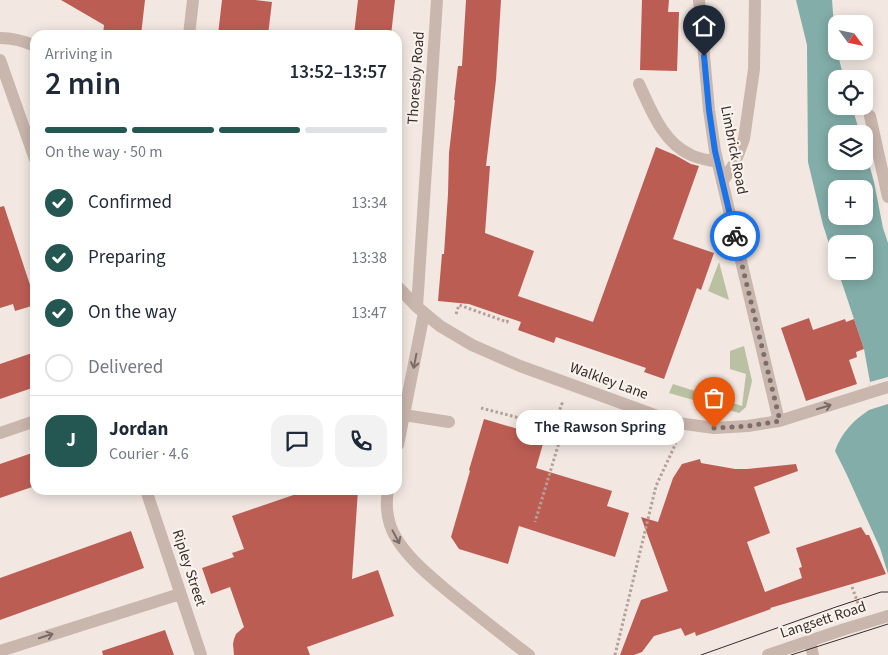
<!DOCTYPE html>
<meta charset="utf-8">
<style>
body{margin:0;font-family:"Source Sans 3",sans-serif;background:#f2f2f3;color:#1f2937;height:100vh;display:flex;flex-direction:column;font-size:19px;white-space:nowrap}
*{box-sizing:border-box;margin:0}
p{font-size:16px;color:#747a83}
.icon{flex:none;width:28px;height:28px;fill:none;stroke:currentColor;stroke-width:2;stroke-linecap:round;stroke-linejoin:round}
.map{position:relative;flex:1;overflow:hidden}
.details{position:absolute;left:30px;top:30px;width:372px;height:465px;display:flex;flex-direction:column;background:#fff;border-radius:15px;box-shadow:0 2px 12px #0003}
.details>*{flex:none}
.needle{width:32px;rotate:123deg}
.buttons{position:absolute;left:828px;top:15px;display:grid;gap:10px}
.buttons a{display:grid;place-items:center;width:45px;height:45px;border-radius:10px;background:#fff;box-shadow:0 2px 12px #0003;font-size:25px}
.pin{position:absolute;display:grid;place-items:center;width:42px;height:42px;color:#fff;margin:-51px -21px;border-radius:50% 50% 50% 0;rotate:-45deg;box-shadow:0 0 5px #0007}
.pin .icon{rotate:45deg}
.courier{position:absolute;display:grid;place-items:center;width:50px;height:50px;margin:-25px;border:4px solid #1a73e8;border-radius:50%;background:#fff;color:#222;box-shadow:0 1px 6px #0007}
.bubble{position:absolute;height:35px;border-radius:15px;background:#fff;box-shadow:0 2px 12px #0003;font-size:16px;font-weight:600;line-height:35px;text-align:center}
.headline em{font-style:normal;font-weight:600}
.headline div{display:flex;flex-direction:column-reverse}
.headline{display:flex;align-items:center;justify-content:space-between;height:85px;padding:0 15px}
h1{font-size:32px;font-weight:600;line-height:38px}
.bar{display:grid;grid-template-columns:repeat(4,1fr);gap:8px 5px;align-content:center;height:60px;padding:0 15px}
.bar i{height:6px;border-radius:4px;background:#e0e1e3}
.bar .on{background:#245752}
.bar p{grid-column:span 4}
.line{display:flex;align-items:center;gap:12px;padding:0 15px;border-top:1px solid #e0e1e3}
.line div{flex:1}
.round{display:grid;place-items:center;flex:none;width:52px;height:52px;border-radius:15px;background:#f2f2f3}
ol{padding:0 15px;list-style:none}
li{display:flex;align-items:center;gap:15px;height:55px}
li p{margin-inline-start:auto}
li .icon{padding:5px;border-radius:50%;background:#245752;color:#fff;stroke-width:4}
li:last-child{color:#747a83}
li i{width:28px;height:28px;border:2px solid #e0e1e3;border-radius:50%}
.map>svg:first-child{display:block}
.green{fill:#bac0a2}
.water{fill:#82ada8;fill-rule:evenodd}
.pier{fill:#f2e7e1}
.building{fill:#bc5d54}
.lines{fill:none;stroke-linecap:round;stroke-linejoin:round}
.path{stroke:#b5a098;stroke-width:3;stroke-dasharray:2.5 2.5;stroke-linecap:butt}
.minor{stroke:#c9b6ad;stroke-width:12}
.tram{stroke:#382d2b;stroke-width:1}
.oneway{stroke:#796b66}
.done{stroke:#796e6b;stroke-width:5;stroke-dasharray:0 9}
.route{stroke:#1a73e8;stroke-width:6}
.labels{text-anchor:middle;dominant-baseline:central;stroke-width:4.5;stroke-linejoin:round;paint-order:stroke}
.street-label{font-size:15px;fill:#382d2b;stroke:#f9f2ed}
</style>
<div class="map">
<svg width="888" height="655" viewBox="0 0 888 655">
<rect width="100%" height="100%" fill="#f2e7e1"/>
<!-- green -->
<path class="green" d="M719,262l10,38 -21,-9z
M744,346l8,35 -6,26 -7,6 -70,-20 4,-9 69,22 4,-32 -16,-5v-18z"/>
<!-- water -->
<path class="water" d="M796,0h36l4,51h1l7,28h-8v27h16l8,28h-24v27h28v-15l10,36 9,46 5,15v331l-8,-26 -34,-75 -11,-22c6,-18 19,-31 34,-41v-16l1,-12 -6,-33 -26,-78h26v-27h-28v21l-13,-40 -15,-63 -1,-117zM836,189h28v27h-28z"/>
<!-- pier -->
<path class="pier" d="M888,377v27l-19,6v-16l1,-12z"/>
<!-- building -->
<path class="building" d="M61,0h84l-4,35h-38l1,-10z
M222,0h33l17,2 -4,33h-50z
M358,0h37l-4,35h-37z
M466,0h35l-5,80 -10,86h4l-5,67 49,18 -16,45 75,26 63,-175 19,8 16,9 8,2 -26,73 41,14 -13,37 -4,-2 -33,91 -20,-7 2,-4 -90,-31 -2,6 -36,-13 3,-8 -52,-18 -31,-3 4,-47h2l4,-60 1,-41 6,-53h-1l4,-34h4z
M642,0h27l-1,12h11l-2,59 -37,-1z
M4,206l31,94v5l-20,6 -2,-7 -13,4v-101z
M809,318l4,12 32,-11 1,3 8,-3 10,30 -8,3 1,5 -8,3 8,24 -51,17 -25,-73z
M35,352v35l-35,12v-35z
M484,419l61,18 -9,31 76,23 -5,15 22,7 -14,44 -96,-31 -11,38 -49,-15 -8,-12 19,-66 -1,-1z
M35,452v34l-35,12v-34z
M700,459l1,4 34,6h12l49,-5 2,7 -44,16 16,46 -23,9 18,50 37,-14 -3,-10 3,-1 -6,-19 65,-21 5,8h3l17,39 -116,34 1,1 -75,27 -1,-4 -10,4 -4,-8 -27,8 -12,16 -8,3h-14l21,-55 27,-9 -27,-74 17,5 15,-44 9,-14z
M308,490h50l-6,89 26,-9 16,46 -87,31 3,8h-76l-1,-11 1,-5 2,-5 8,-7 -14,-40 -19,7 -9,-26 32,-11 -2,-4 12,-4 -12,-33z
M131,531l13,37 -144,52v-42z
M165,630l9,25h-71l-1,-4z"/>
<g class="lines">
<!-- path -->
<path class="path" d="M456,314l3,-9 48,17 2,-4
M481,408l50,13 9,9 21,6 -26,86
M551,433l12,-32
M852,587l7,19
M615,655l41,-169 20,-43"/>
<!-- minor -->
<path class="minor" d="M699,0l10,110 6,41 64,270
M189,35l4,-35
M0,38c12,0 24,3 35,8
M0,60l35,99
M639,84c12,26 24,59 52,71 8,4 18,5 26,7
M870,116l18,81
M722,182l13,-19 9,-24 10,-70 1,-69
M398,287l19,20 23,19 32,19 48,21 151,55 14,3 29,4 34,-2 31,-5 109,-34
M417,307l20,-307
M404,415l45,7
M0,433l35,-12
M398,445l26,-132
M146,490l55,165
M388,490c-3,18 0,36 10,51 14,21 33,36 52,52 26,21 52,42 79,62
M810,641l3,14
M0,651l180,-57
M768,655l77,-26 43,-13"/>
<!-- tram -->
<path class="tram" d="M701,655l135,-48 45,-15h7
M791,655l97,-31"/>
</g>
<!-- one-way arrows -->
<defs><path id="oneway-shaft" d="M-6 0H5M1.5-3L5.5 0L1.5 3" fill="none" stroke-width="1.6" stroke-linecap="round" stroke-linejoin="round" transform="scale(1.25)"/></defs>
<g class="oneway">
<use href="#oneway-shaft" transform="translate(415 361) rotate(101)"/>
<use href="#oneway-shaft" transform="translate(824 407) rotate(-17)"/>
<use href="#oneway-shaft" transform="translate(396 537) rotate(62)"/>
<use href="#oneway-shaft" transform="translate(46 636) rotate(-18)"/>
</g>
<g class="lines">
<!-- done -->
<path class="done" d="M714,428l34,-2 32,-5 -45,-185"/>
<!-- route -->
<path class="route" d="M704,56l5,54 6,41 20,85"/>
</g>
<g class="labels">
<!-- street labels -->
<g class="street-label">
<text transform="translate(416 78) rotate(-86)">Thoresby Road</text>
<text transform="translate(734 150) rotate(79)">Limbrick Road</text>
<text transform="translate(609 381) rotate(20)">Walkley Lane</text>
<text transform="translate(189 568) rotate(72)">Ripley Street</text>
<text transform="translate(823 620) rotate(-18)">Langsett Road</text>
</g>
</g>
</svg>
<div class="buttons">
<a><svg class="needle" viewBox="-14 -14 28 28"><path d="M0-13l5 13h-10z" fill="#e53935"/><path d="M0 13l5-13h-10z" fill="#747a83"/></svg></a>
<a><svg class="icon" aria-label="locate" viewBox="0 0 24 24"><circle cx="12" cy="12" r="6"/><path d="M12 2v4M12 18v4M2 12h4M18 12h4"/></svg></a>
<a><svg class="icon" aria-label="layers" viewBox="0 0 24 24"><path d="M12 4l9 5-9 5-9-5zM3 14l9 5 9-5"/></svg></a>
<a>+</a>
<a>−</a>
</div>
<div class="pin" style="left:714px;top:428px;background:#ea580c"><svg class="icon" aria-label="bag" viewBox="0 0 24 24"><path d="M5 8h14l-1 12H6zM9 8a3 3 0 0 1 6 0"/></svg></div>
<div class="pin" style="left:704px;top:56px;background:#1f2937"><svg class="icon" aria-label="home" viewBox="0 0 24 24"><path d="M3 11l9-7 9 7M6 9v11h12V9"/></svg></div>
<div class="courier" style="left:735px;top:236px"><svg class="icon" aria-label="bike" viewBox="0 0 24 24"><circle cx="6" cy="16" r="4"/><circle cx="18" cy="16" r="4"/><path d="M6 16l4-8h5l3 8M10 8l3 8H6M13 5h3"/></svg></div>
<div class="bubble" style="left:516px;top:410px;width:168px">The Rawson Spring</div>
<section class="details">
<div class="headline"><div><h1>2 min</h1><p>Arriving in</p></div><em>13:52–13:57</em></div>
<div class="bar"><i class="on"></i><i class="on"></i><i class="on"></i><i></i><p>On the way · 50 m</p></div>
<ol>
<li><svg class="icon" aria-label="check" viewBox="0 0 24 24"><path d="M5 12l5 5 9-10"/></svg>Confirmed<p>13:34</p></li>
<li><svg class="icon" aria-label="check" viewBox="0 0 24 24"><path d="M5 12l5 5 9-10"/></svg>Preparing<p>13:38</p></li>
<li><svg class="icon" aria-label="check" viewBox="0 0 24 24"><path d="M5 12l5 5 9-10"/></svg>On the way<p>13:47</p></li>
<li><i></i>Delivered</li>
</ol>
<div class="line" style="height:90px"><b class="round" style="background:#245752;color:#fff">J</b><div><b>Jordan</b><p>Courier · 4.6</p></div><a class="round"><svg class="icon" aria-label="chat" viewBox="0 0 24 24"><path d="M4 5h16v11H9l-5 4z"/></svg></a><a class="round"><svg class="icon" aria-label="phone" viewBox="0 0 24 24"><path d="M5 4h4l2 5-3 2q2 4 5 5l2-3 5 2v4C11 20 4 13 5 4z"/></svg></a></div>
</section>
</div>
